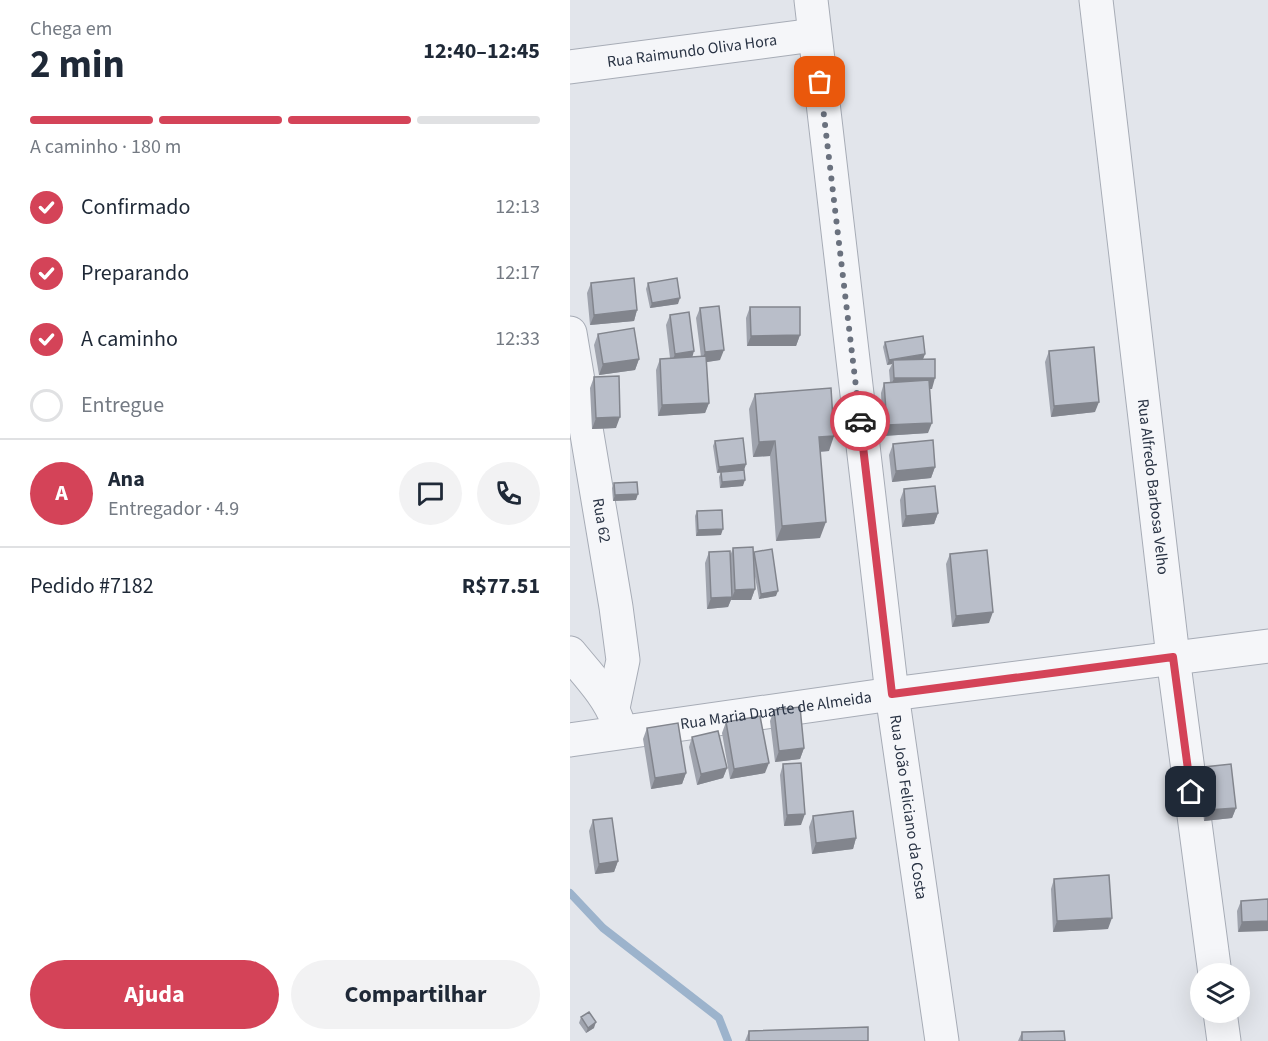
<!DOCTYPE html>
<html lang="pt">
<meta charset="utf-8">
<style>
body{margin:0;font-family:"Source Sans 3",sans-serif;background:#f2f2f3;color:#1f2937;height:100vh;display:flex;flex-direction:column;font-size:22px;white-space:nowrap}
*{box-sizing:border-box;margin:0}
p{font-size:20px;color:#747a83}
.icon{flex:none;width:33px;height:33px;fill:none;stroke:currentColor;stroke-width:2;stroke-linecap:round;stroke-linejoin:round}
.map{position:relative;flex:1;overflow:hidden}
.panel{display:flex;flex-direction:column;background:#fff;width:570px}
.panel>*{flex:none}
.fabs{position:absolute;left:620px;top:963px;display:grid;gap:12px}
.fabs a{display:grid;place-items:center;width:60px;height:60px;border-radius:50%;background:#fff;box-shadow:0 6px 24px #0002;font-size:30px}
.pin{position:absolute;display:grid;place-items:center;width:51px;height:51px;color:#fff;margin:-26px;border-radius:12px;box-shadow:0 3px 9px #0006}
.courier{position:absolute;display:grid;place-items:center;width:60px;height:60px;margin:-30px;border:4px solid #d44358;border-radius:50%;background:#fff;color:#222;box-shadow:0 2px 8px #0007}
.headline em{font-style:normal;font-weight:700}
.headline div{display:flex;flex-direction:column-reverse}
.headline{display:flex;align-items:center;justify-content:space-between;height:102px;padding:0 30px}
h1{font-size:39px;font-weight:700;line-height:45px}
.bar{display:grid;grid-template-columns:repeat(4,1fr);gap:9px 6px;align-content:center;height:72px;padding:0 30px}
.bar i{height:8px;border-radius:4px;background:#e0e1e3}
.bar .active{background:#d44358}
.bar p{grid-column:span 4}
.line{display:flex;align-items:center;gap:15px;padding:0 30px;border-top:2px solid #e0e1e3}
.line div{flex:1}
.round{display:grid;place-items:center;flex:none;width:63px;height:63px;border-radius:32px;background:#f2f2f3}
ol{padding:0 30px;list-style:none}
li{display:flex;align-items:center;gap:18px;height:66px}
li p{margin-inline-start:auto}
li .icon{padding:6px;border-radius:50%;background:#d44358;color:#fff;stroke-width:4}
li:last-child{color:#747a83}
li i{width:33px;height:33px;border:3px solid #e0e1e3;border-radius:50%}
.primary-button{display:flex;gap:12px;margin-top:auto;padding:12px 30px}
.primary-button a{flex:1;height:69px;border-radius:36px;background:#d44358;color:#fff;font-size:24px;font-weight:700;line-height:69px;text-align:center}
.primary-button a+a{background:#f2f2f3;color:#1f2937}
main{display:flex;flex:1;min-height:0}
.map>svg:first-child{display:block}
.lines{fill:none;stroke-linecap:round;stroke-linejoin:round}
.stream{stroke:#9cb3cc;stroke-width:8}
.minor-casing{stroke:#a7acb6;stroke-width:35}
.minor{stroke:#f5f6f9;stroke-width:33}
.wall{fill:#9fa3ad}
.shaded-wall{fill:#82858d}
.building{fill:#b9bec9;stroke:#82858d;stroke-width:1.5}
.done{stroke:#6a717e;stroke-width:6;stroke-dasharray:0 10.8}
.route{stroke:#d44358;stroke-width:8}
.labels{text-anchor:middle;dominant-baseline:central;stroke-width:4.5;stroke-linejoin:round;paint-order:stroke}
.street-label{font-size:16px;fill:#293344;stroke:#f2f4f8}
</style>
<main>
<section class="panel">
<div class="headline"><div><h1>2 min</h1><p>Chega em</p></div><em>12:40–12:45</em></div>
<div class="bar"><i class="active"></i><i class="active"></i><i class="active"></i><i></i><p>A caminho · 180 m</p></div>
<ol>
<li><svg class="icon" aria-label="check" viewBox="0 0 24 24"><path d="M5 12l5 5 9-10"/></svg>Confirmado<p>12:13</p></li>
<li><svg class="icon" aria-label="check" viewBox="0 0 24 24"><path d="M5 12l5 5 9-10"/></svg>Preparando<p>12:17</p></li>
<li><svg class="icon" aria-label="check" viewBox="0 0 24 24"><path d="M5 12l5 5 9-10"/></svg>A caminho<p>12:33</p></li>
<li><i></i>Entregue</li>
</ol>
<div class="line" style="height:108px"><b class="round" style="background:#d44358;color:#fff">A</b><div><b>Ana</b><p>Entregador · 4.9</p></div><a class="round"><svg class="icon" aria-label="chat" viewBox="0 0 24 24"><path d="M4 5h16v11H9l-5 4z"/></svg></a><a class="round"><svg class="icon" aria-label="phone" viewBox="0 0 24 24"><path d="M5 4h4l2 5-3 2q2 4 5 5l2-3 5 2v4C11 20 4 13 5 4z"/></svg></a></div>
<div class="line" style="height:78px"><div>Pedido #7182</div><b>R$77.51</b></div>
<div class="primary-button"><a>Ajuda</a><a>Compartilhar</a></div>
</section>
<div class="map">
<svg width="698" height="1041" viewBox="0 0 698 1041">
<rect width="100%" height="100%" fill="#e2e5eb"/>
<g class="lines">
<!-- stream -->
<path class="stream" d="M0,893l33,35 116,90 9,23"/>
<defs>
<g id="minor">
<path id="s1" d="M241,0l81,694 50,347"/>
<path id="s2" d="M526,0l77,657 42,317"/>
<path id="s3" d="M0,67l244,-32"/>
<path id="s4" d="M0,333l46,274 7,53 -10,48"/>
<path d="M0,653c17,21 38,42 47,67"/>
<path id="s5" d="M0,740l322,-46 376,-48"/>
<path d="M650,1012l4,29"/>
</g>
</defs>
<!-- minor casing -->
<use href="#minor" class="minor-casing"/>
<!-- minor -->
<use href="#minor" class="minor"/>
</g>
<!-- wall -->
<path class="wall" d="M21,283l46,27 -3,11 -44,4 -3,-32z
M78,283l30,21 -28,4 -4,-19z
M180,307l50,28 -4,11h-49l-1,-28z
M130,308l20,52 -14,2 3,41 -4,10 -47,3 -2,-46 4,-11 10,-1 -4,-33 4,-10 22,42h9l-5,-39z
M28,334l41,25 -4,11 -36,5 -5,-30z
M315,342l40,12 -2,5 9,30h-2l-2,44 -45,3 -2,-43 3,-10 6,-1 -1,-12 3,-6 -5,1 -4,-18z
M479,351l46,61 -44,5 -6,-55z
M24,377l22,51 -24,1 -2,-41z
M185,394l74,57 -9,1v86l-44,3 -6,-85 -17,1 -4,-48z
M145,441l31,23 -2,6 -10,1 9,15 -23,2 -1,-11 2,-5 -4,1 -4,-27z
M323,444l42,23 -4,11 -39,4 -3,-27z
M44,483l22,17 -23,1 -1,-13z
M334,489l34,24 -4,11 -32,3 -2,-27z
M127,511l24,24 -25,1 -1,-20z
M163,548l20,7 1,-3 22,44 -17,3 -5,-28 1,18 -4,11h-20l-3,7 -21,2 -2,-46 4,-11 21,4z
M380,554l39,69 -37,4 -6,-63z
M204,710l30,38 -4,11 -25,3 -5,-41z
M156,722l39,51 -35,6 -8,-46z
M77,728l39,45 -4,11 -31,5 -8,-50z
M122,737l35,31 -4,10 -26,7 -8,-38z
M213,764l18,61 -17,1 -4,-51z
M634,767l32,41 -4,10 -28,3 -4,-43z
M243,816l43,22 -3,11 -41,5 -3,-27z
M23,820l25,41 -4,11 -19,2 -6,-43z
M484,879l54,50 -55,3 -2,-43z
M698,899l-30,33 -1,-21 4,-10z
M11,1017l13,11 -8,5 -7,-10z
M179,1031v10h-4z
M452,1032l43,9h-47z"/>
<!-- shaded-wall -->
<path class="shaded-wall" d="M110,298l-2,6 -28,4 2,-5z
M67,310l-3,11 -44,4 4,-10z
M230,335l-4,11h-49l4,-10z
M154,350l-4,10 -19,3 4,-11z
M124,351l-3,11 -20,2 4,-10z
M355,354l-2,5 -30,1 -1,4 -5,1 2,-5z
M69,359l-4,11 -36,5 4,-11z
M324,378h41l-3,11h-42z
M529,402l-4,10 -44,5 3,-11z
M139,403l-4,10 -47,3 4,-11z
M50,417l-4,11 -24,1 4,-11z
M362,423l-4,10 -45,3 4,-11z
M264,436l-5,15 -16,1 6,-15z
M205,441l-5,15 -17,1 6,-15z
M176,464l-2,6 -27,3 2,-6z
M365,467l-4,11 -39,4 4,-11z
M175,480l-2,6 -23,2 2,-6z
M68,494l-2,6 -23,1 2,-6z
M368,513l-4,11 -32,3 4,-11z
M256,522l-6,16 -44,3 6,-15z
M153,529l-2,6 -25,1 2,-6z
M185,589l-4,11h-20l4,-10z
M208,591l-2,5 -17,3 2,-5z
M162,597l-4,10 -21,2 4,-11z
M423,612l-4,11 -37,4 4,-11z
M234,748l-4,11 -25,3 4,-11z
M199,763l-4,10 -35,6 4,-10z
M157,768l-4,10 -26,7 4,-11z
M116,773l-4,11 -31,5 4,-11z
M666,808l-4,10 -28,3 4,-11z
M235,814l-4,11 -17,1 3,-11z
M286,838l-3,11 -41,5 4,-11z
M48,861l-4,11 -19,2 4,-10z
M542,918l-4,11 -55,3 4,-11z
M698,921v10l-30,1 4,-10z
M26,1022l-2,6 -8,5 2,-5z"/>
<!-- building -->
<path class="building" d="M64,278l3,32 -43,5 -3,-32z
M107,278l3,20 -28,5 -4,-20z
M149,306l5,44 -19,2 -5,-44z
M180,307h50v28l-49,1z
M119,312l5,39 -19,3 -5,-39z
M64,328l5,31 -36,5 -5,-30z
M353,336l2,18 -36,6 -4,-18z
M524,347l5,55 -45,4 -5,-55z
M136,356l3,47 -47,2 -2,-46z
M365,359v19h-41l-1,-18z
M49,376l1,41 -24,1 -2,-41z
M359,380l3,43 -45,2 -3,-42z
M261,388l3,48 -15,1 7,85 -44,4 -7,-85 -16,1 -4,-48z
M173,438l3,26 -27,3 -4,-26z
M363,440l2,27 -39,4 -3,-27z
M174,470l1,10 -23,2 -1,-10z
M67,482l1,12 -23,1 -1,-12z
M365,486l3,27 -32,3 -2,-27z
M152,510l1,19 -25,1 -1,-19z
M183,547l2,42 -20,1 -2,-42z
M202,549l6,42 -17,3 -7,-42z
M417,550l6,62 -37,4 -6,-62z
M160,551l2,46 -21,1 -2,-46z
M230,707l4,41 -25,3 -5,-41z
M190,716l9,47 -35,6 -8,-47z
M108,723l8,50 -31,5 -8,-50z
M148,731l9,37 -26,6 -9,-37z
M231,763l4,51 -18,1 -4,-51z
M661,764l5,44 -28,2 -4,-43z
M283,811l3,27 -40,5 -3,-27z
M42,818l6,43 -19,3 -6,-44z
M539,875l3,43 -55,3 -3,-42z
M698,899v22l-26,1 -1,-21z
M19,1012l7,10 -8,6 -7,-11z
M298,1027v14h-119v-10z
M494,1031l1,10h-43v-9z"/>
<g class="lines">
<!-- done -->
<path class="done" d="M250,82l40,339"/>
<!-- route -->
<path class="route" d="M290,421l32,273 281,-37 18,135"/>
</g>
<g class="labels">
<!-- street labels -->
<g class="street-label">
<text stroke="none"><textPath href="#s3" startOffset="123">Rua Raimundo Oliva Hora</textPath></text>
<text stroke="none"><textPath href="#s2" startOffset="490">Rua Alfredo Barbosa Velho</textPath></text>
<text stroke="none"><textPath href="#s4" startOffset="190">Rua 62</textPath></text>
<text stroke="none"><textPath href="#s5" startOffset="208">Rua Maria Duarte de Almeida</textPath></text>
<text stroke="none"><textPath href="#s1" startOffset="813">Rua João Feliciano da Costa</textPath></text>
</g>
</g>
</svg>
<div class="fabs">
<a><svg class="icon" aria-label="layers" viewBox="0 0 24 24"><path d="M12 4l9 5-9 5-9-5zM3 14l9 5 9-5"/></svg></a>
</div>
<div class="pin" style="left:250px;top:82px;background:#ea580c"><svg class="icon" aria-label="bag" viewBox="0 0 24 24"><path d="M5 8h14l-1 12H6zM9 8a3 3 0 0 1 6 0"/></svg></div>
<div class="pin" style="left:621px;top:792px;background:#1f2937"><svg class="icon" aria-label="home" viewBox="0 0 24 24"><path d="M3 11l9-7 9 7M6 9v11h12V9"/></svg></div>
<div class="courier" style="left:290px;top:421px"><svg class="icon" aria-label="car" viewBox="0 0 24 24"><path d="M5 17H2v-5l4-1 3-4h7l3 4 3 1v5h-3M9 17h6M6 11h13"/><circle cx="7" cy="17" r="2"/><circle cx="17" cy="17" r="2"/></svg></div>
</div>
</main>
